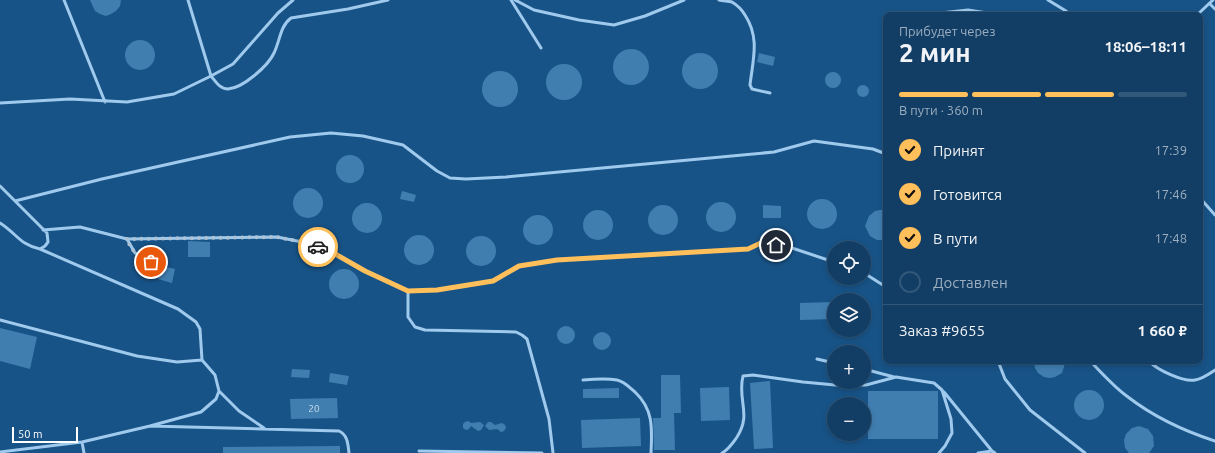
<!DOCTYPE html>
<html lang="ru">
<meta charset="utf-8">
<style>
body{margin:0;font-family:Ubuntu,sans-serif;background:#1b456b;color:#f1f3f6;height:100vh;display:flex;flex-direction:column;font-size:15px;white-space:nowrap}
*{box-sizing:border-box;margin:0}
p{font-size:13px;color:#9caebf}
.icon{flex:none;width:22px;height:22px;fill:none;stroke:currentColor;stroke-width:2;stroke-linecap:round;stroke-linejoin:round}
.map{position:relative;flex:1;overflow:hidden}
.sheet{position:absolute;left:883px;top:12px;width:320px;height:352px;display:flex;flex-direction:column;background:#123e65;border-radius:8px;box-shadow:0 2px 6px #0003,0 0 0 1px #315779}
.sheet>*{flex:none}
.tools{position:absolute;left:827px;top:241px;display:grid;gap:8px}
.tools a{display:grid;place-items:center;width:44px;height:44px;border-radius:50%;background:#123e65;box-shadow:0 2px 6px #0003,0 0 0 1px #315779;font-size:20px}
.scale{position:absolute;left:12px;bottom:10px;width:66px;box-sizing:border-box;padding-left:4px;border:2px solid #fff;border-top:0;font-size:11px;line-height:14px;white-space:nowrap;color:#fff;-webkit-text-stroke:3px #185387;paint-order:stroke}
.pin{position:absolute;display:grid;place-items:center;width:34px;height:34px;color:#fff;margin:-17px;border:2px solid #fff;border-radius:50%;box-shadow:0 1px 4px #0007}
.courier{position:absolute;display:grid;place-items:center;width:40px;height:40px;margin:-20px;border:3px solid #ffbf5b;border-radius:50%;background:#fff;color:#222;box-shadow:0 1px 5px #0007}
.summary em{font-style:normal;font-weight:600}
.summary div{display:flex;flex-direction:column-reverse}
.summary{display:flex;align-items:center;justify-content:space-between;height:68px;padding:0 16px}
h1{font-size:26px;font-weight:600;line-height:30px}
.bar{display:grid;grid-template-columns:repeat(4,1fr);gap:6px 4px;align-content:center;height:48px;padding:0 16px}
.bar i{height:5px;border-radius:3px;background:#315779}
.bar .current{background:#ffbf5b}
.bar p{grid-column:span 4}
.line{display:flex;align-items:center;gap:10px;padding:0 16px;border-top:1px solid #315779}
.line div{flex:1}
ol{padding:0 16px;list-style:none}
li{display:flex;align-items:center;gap:12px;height:44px}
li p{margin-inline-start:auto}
li .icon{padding:4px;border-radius:50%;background:#ffbf5b;color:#111;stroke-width:4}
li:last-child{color:#9caebf}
li i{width:22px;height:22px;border:2px solid #315779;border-radius:50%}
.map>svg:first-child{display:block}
.building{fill:#407eb0}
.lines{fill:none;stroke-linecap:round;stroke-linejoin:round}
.service{stroke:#9fcaed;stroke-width:3}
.done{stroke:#aec3d5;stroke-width:4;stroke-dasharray:0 7.2}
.route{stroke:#ffbf5b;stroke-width:5}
.labels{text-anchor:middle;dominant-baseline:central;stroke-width:3.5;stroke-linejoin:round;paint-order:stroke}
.number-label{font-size:10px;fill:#cfdfeb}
</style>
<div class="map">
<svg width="1215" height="453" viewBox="0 0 1215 453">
<rect width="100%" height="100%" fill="#185387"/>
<!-- building -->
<path class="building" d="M90,0h31l-1,6 -4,5 -5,3 -5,2 -6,-2 -5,-3z
M125 55a15 15 0 1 1 30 0a15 15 0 1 1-30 0Z
M613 67a18 18 0 1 1 36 0a18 18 0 1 1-36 0Z
M682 71a18 18 0 1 1 36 0a18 18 0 1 1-36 0Z
M759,53l16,4 -2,9 -16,-4z
M546 82a18 18 0 1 1 36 0a18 18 0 1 1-36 0Z
M482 89a18 18 0 1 1 36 0a18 18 0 1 1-36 0Z
M825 80a8 8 0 1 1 16 0a8 8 0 1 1-16 0Z
M857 91a6 6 0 1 1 12 0a6 6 0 1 1-12 0Z
M336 169a14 14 0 1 1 28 0a14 14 0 1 1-28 0Z
M293 203a15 15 0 1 1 30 0a15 15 0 1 1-30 0Z
M402,191l14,4 -2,7 -14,-3z
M807 214a15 15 0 1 1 30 0a15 15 0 1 1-30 0Z
M706 217a15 15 0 1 1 30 0a15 15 0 1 1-30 0Z
M352 218a15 15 0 1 1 30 0a15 15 0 1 1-30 0Z
M648 220a15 15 0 1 1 30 0a15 15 0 1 1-30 0Z
M763,205l18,1v12h-18z
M583 225a15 15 0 1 1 30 0a15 15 0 1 1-30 0Z
M880,210h6v29l-3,1h-6l-7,-4 -5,-10 4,-10 6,-5z
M523 230a15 15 0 1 1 30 0a15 15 0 1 1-30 0Z
M404 250a15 15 0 1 1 30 0a15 15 0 1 1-30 0Z
M466 251a15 15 0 1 1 30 0a15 15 0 1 1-30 0Z
M188,241l22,1v15h-22z
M162,266l13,3 -3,14 -14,-4z
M329 284a15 15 0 1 1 30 0a15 15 0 1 1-30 0Z
M833,302v17l-33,1v-17z
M557 335a9 9 0 1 1 18 0a9 9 0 1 1-18 0Z
M0,328l37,9 -7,32 -30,-8z
M593 341a9 9 0 1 1 18 0a9 9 0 1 1-18 0Z
M1034,361h31l-1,6 -2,6 -7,4 -5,1 -6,-1 -6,-4 -3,-5z
M292,369l18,1 -1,8 -18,-1z
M330,373l19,3 -2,9 -18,-3z
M661,375h19l1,38h-7l1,37h-21l-1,-32h8z
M770,381l3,67 -19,1 -4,-66z
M729,387l1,33 -29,1 -1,-33z
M619,388v10h-36v-9z
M1074 405a15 15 0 1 1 30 0a15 15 0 1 1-30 0Z
M868,391h70v48h-70z
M337,398l1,20 -47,1 -1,-20z
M640,418l1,28 -59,2 -1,-28z
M468,421l3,2 9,-1 4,3 -3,5 -3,1 -7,-5 -2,3 -3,1 -3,-2v-4l2,-2z
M488,422h3l4,3 7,-2 3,2 1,3 -2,3 -3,1 -4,-3 -8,1 -4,-4z
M1139,426l9,3 5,7 1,10 -5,7h-20l-4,-5 -1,-8 2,-6 6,-6z
M340,446v7h-117v-6z"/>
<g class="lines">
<!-- service -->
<path class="service" d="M64,0l41,102
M293,0l-15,13 -45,51 -22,12c5,6 9,13 17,13 15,-1 40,-23 46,-36 6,-12 6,-27 17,-35l57,-9 40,-9
M511,0l30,48
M515,0l19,10 45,10 35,5 31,-9 39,-16
M719,0c4,1 9,1 13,2 5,3 10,8 13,13 15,23 8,44 5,70l2,4 18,4
M1048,0l18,11 4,4
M1210,4l5,5
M922,15l46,-5 32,5
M1197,15l16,-15
M0,103l70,-4 57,3 47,-8 37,-18 -23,-76
M0,186l47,47 1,9 -3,4 -5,3 138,60 18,13 4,7 2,31 13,15 4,16 -3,8 -15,13 -51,14
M1200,198l15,17
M15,201l87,-22 188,-42 41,-4 32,3 40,9 34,26 13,7 16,1 40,-2 268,-25 40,-11 59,8 13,5
M0,223c16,10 20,22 40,26
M43,230l37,-3 47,12 150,-2 30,6 24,8 34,20 43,20 29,-1 56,-9 26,-15 38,-6 191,-11 15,-7 26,5 45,15
M127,239l8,14 16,9
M864,273l22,14
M408,291v26l7,10 10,3 91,2 6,3 5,4 22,80 4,34
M0,320l137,36 40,6 25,-2
M817,359l17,4
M998,361l7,18 25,31 55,43
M1090,361c12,12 24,26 38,36 26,20 56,34 87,44
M1149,361c8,9 34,21 46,19 7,-1 14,-6 20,-10
M864,369l30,8
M583,380c11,-1 23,-2 34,0 8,2 12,7 18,12 19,18 17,37 16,61
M219,391l20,20 25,17
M944,392l48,59
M82,442l2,11
M419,451l123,2
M0,452l82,-10 68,-16 189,5c9,4 9,14 10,22
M722,453c7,-4 10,-9 15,-16 15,-23 0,-37 6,-61l10,-1 50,7 32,3h31l30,-8 38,6 8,7 9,29 1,14 -7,13 -6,7
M978,453l14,-2 3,2"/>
</g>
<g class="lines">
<!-- done -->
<path class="done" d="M151,262l-16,-9 -9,-14 151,-2 30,6 11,4"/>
<!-- route -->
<path class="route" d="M318,247l12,4 35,20 43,20 29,-1 56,-9 26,-15 38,-6 191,-11 15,-7 13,3"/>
</g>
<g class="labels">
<!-- number labels -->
<g class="number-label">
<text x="314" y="408">20</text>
</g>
</g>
</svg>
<div class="tools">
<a><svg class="icon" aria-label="locate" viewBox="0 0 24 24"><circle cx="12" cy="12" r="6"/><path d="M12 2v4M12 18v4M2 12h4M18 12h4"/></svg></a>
<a><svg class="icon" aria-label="layers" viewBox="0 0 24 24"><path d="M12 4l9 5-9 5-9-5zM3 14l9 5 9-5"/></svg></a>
<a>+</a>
<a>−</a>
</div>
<div class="scale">50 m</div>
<div class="pin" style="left:151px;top:262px;background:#ea580c"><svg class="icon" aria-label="bag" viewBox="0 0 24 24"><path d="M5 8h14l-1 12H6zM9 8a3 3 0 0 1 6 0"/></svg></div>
<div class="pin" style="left:776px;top:245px;background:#1f2937"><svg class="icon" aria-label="home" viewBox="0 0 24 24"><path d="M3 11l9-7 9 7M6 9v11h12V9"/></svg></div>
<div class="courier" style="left:318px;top:247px"><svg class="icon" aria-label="car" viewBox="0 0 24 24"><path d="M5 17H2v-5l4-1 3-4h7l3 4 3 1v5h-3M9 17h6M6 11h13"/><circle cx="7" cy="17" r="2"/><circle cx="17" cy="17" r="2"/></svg></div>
<section class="sheet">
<div class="summary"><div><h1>2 мин</h1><p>Прибудет через</p></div><em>18:06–18:11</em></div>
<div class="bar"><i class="current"></i><i class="current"></i><i class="current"></i><i></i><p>В пути · 360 m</p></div>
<ol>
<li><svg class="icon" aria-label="check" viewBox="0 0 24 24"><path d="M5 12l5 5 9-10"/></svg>Принят<p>17:39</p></li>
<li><svg class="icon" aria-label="check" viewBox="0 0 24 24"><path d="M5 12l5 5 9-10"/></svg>Готовится<p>17:46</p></li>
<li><svg class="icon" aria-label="check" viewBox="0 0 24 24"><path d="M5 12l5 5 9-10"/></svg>В пути<p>17:48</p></li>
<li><i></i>Доставлен</li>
</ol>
<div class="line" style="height:52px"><div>Заказ #9655</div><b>1 660 ₽</b></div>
</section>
</div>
